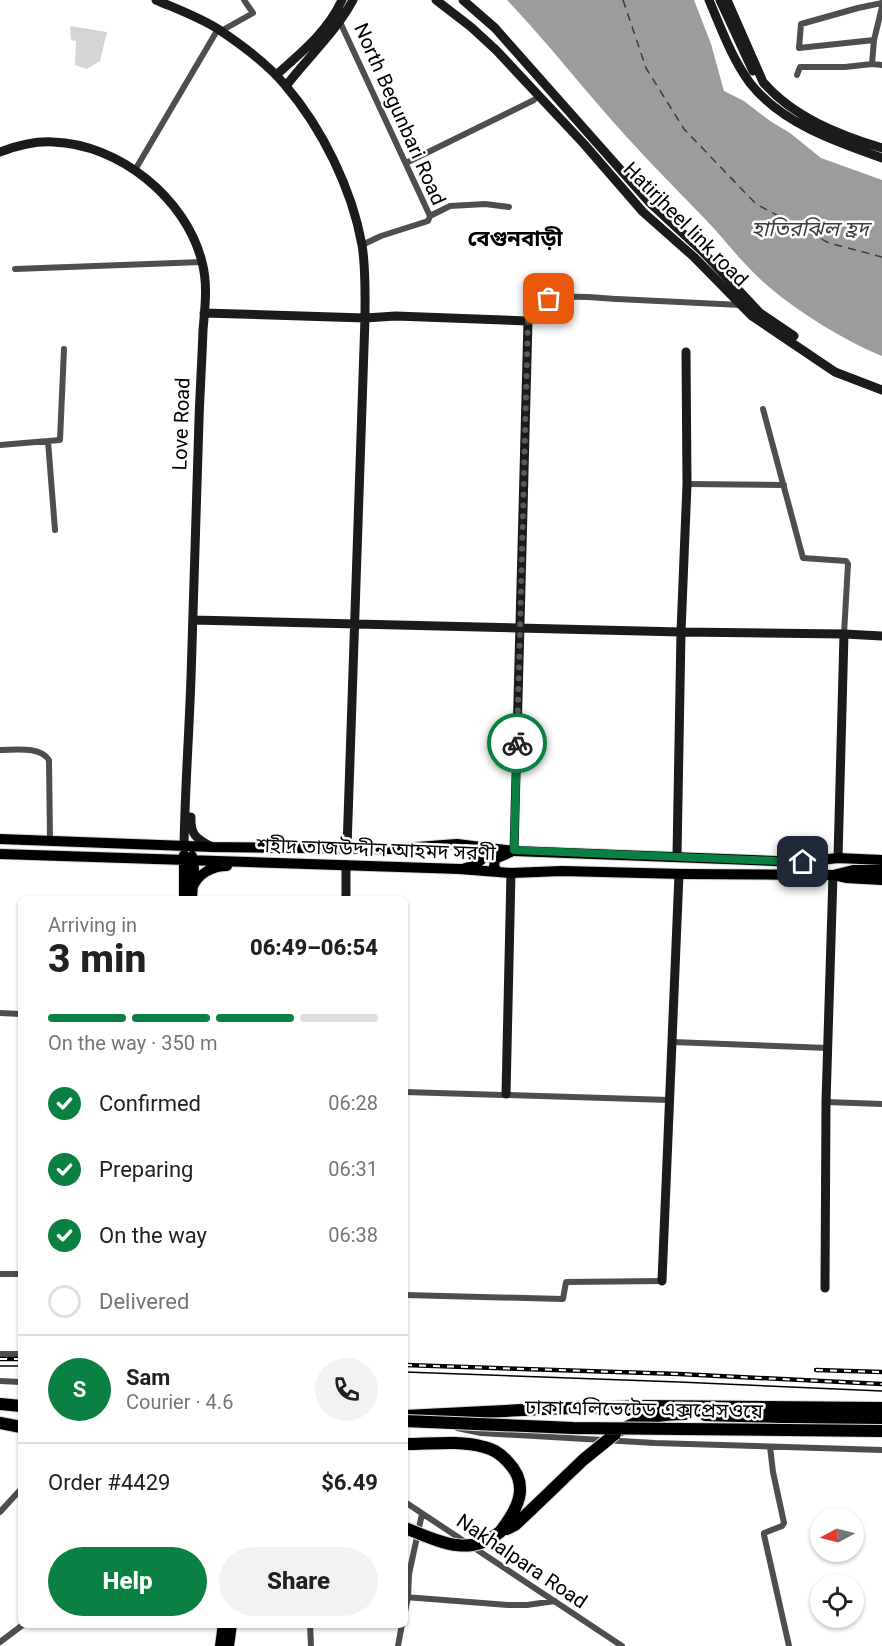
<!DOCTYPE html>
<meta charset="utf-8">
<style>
body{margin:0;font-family:Roboto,"Noto Sans Bengali",sans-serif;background:#f2f2f2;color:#202124;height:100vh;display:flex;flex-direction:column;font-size:22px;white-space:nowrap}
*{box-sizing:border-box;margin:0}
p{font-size:20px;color:#757577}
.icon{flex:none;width:33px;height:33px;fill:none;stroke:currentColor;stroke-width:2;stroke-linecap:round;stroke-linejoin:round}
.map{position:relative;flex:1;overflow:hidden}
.panel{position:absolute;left:18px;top:896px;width:390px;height:732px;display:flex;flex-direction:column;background:#fff;border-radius:9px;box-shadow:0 2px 4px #0004}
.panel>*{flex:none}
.needle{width:39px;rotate:263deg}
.buttons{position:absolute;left:810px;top:1508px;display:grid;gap:12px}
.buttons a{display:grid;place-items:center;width:54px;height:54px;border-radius:50%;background:#fff;box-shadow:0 2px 4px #0004;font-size:30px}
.pin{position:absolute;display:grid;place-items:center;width:51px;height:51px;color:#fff;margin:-26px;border-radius:12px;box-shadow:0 3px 9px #0006}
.courier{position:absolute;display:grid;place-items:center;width:60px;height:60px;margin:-30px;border:4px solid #0b8043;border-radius:50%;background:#fff;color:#222;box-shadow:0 2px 8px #0007}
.head em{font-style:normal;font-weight:800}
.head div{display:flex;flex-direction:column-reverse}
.head{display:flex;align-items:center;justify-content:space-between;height:102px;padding:0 30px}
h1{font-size:39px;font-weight:800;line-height:45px}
.bar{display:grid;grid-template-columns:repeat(4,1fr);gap:9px 6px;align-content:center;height:72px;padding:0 30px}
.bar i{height:8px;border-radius:4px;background:#e0e0e0}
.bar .selected{background:#0b8043}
.bar p{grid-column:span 4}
.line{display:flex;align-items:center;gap:15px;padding:0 30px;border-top:2px solid #e0e0e0}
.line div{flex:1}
.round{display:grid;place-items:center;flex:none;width:63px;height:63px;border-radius:32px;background:#f2f2f2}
ol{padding:0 30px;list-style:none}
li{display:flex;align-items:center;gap:18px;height:66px}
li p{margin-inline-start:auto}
li .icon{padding:6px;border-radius:50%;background:#0b8043;color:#fff;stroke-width:4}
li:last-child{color:#757577}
li i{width:33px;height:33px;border:3px solid #e0e0e0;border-radius:50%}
.action{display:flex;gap:12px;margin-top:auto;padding:12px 30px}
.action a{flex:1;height:69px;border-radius:36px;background:#0b8043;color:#fff;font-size:24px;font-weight:800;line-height:69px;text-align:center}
.action a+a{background:#f2f2f2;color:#202124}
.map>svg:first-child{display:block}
.green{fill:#d5d5d5}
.water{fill:#9c9c9c}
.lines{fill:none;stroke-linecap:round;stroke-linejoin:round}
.ferry{stroke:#3d3d3d;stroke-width:1.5;stroke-dasharray:8 6;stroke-linecap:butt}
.primary-casing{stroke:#dbdbdb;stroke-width:12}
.highway-casing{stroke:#dbdbdb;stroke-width:14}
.street{stroke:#4e4e4e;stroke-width:6}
.secondary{stroke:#1b1b1b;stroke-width:9}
.primary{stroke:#000;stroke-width:10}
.highway{stroke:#000;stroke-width:12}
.tram{stroke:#000;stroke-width:1.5}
.rail-casing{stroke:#000;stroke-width:4.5}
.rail{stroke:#fff;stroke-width:2;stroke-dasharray:7;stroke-linecap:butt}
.highway-bridge-casing{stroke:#dbdbdb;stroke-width:14;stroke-linecap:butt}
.highway-bridge{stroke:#000;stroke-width:12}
.done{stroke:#595959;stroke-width:6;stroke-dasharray:0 10.8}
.route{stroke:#0b8043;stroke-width:8}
.labels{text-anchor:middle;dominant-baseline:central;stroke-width:5;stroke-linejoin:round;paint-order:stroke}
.street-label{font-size:20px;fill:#000;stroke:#fff}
.water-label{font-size:21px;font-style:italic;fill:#3d3d3d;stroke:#fff}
.quarter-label{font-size:22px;font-weight:bold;fill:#000;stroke:#fff}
</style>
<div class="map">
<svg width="882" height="1646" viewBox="0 0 882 1646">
<rect width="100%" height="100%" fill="#fff"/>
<!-- green -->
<path class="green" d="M70,26l37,6 -7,29 -13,8 -12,-4 1,-24 -5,-1z"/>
<!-- water -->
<path class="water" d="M507,0h187l17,44 13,47 20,10 26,20 20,12 31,25 61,22v176c-38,-15 -94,-50 -123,-78 -19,-18 -35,-39 -53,-58 -27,-28 -55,-56 -82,-86 -40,-44 -76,-91 -117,-134z"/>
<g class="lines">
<!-- ferry -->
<path class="ferry" d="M623,0l23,68 38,61 72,75 73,39 53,14"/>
<defs>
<path id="primary" d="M0,839l213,8 177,2 67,-5 57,7 289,11 35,-4 44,2
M0,854l460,15 51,4 51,-2 121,3 150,1 13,3 36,2
M192,856l2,13 -2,29
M465,868l8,-2 8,-6 2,-4 -4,-9
M498,872l-4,-5 1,-8 16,-7
M833,875l20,-5h29
M192,889c5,-15 20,-23 35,-23
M184,898v-43
M220,1646l3,-22
M229,1646l3,-22"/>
<path id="highway" d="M0,1404l21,2
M705,1415l177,5
M405,1416l137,-7 104,-3 236,2
M0,1423l21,4
M621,1430c21,-12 40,-16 64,-16
M405,1444c26,0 54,-4 79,3 10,2 17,7 24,15 23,24 9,48 -8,70
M507,1529l8,-4 17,-16"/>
</defs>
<!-- primary casing -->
<use href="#primary" class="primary-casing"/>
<!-- highway casing -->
<use href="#highway" class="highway-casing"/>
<!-- street -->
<path class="street" d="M340,22l90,194 -2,5 -47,15 -19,9
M221,31l32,-18 -9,-13
M874,40l-75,8 2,-24 57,-16 24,-5
M872,64l2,-24 8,-33
M797,75l3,-8h45l27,-3 10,1
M406,163l128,-63
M135,170l83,-141
M430,216l20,-10 35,-2 24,3
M15,269l187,-7
M528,321c2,-13 6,-17 20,-21 17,-6 50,-2 69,-1 41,2 82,4 124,6
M763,409l40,149 43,3 2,3 -4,70
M48,441l7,89
M0,445l60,-5 4,-91
M687,484l97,1
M0,750c15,0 40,-4 49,10l1,80
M0,1013l21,1
M672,1042l156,6
M405,1092l264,8
M826,1102l56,2
M0,1274h21
M405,1295l158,4 3,-17 96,-1
M0,1354h21
M0,1381l21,1
M457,1428l24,5 174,10 227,7
M770,1447l3,25 11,51 -2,3 -18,7v2l25,111
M405,1502l217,144
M0,1512l21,-23
M405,1597l103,8h19l28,-4
M405,1612l3,-15 1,-23 13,-60
M310,1624l1,22
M0,1642l24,-18
M398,1646l4,-22"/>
<!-- secondary -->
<path class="secondary" d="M156,0c21,9 43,17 62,29 24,16 49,34 67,56 37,43 67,104 77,160 4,24 3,49 3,73l-18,530
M436,0l35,27 25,23 88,94 59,68 51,45 58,59 83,56 47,18
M463,0l32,28 155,175 53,49 57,61 34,23
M709,0c12,28 23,59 41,83 31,40 86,59 132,75
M720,0l33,71
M727,0l36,82c30,35 76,53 119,66
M276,75c25,-22 52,-44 66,-75
M286,86c22,-29 50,-54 67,-86
M0,152c16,-6 36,-11 53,-10 66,2 133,56 149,120 6,22 3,45 1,68 -1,30 -3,60 -4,90 -3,86 -5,172 -8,258 -2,56 -6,112 -7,168
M204,313l161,5 31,-2 132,5 -14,530
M193,620l488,12 163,2 38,2
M191,817c-1,18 6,22 21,30
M677,856l4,-224 6,-148 -1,-132
M838,858l6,-224
M346,898v-33
M506,1094l5,-221
M662,1281l17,-407
M825,1288l1,-186 7,-227"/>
<!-- primary -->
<use href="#primary" class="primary"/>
<!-- highway -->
<use href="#highway" class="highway"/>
<!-- tram -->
<path class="tram" d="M0,1366h21
M405,1372l274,10 203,9"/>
<defs>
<path id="rail" d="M0,1359h21
M405,1365l274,9 203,10
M816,1370l66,2"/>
</defs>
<!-- rail casing -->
<use href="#rail" class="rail-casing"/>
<!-- rail -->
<use href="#rail" class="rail"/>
<defs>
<path id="highway-bridge" d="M405,1421l168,7 309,3
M532,1509l51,-49 32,-26
M405,1528c34,13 63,30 95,4"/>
</defs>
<!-- highway-bridge casing -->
<use href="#highway-bridge" class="highway-bridge-casing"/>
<!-- highway-bridge -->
<use href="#highway-bridge" class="highway-bridge"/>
</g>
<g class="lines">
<!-- done -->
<path class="done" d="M517,743l11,-422c3,-16 7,-16 21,-22"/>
<!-- route -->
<path class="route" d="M517,743l-3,107 289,12"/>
</g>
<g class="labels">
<!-- street labels -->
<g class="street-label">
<text transform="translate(400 114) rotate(66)">North Begunbari Road</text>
<text transform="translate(686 224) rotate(45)">Hatirjheel link road</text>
<text transform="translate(181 424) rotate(-88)">Love Road</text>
<text transform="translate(376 849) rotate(2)">শহীদ তাজউদ্দীন আহমদ সরণী</text>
<text transform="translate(644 1409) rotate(1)">ঢাকা এলিভেটেড এক্সপ্রেসওয়ে</text>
<text transform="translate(522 1561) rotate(34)">Nakhalpara Road</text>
</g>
<!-- water labels -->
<g class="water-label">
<text x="810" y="229">হাতিরঝিল হ্রদ</text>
</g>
<!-- quarter labels -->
<g class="quarter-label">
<text x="515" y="238">বেগুনবাড়ী</text>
</g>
</g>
</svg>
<div class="buttons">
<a><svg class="needle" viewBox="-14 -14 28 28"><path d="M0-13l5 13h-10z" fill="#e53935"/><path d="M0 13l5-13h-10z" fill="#757577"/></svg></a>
<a><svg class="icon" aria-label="locate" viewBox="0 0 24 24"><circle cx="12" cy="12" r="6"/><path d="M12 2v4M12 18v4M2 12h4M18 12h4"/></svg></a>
</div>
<div class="pin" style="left:549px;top:299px;background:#ea580c"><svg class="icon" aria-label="bag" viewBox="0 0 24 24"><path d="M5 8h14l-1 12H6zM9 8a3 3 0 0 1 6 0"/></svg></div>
<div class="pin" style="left:803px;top:862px;background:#1f2937"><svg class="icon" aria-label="home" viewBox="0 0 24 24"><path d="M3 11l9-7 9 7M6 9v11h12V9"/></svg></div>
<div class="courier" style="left:517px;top:743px"><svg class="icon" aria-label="bike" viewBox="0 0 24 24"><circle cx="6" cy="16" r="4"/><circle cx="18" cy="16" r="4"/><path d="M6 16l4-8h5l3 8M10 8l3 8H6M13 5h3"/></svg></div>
<section class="panel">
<div class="head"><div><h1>3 min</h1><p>Arriving in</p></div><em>06:49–06:54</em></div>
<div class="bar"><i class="selected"></i><i class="selected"></i><i class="selected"></i><i></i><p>On the way · 350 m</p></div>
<ol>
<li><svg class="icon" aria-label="check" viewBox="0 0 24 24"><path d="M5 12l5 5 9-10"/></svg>Confirmed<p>06:28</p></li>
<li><svg class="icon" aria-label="check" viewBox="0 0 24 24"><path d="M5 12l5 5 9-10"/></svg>Preparing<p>06:31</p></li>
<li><svg class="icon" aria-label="check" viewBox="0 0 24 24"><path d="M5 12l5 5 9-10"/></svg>On the way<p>06:38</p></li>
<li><i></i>Delivered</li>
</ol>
<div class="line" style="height:108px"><b class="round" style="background:#0b8043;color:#fff">S</b><div><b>Sam</b><p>Courier · 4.6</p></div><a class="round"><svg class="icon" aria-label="phone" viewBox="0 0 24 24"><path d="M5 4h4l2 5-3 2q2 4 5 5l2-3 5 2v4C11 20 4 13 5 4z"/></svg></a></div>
<div class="line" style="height:78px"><div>Order #4429</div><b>$6.49</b></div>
<div class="action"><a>Help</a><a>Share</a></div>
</section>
</div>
